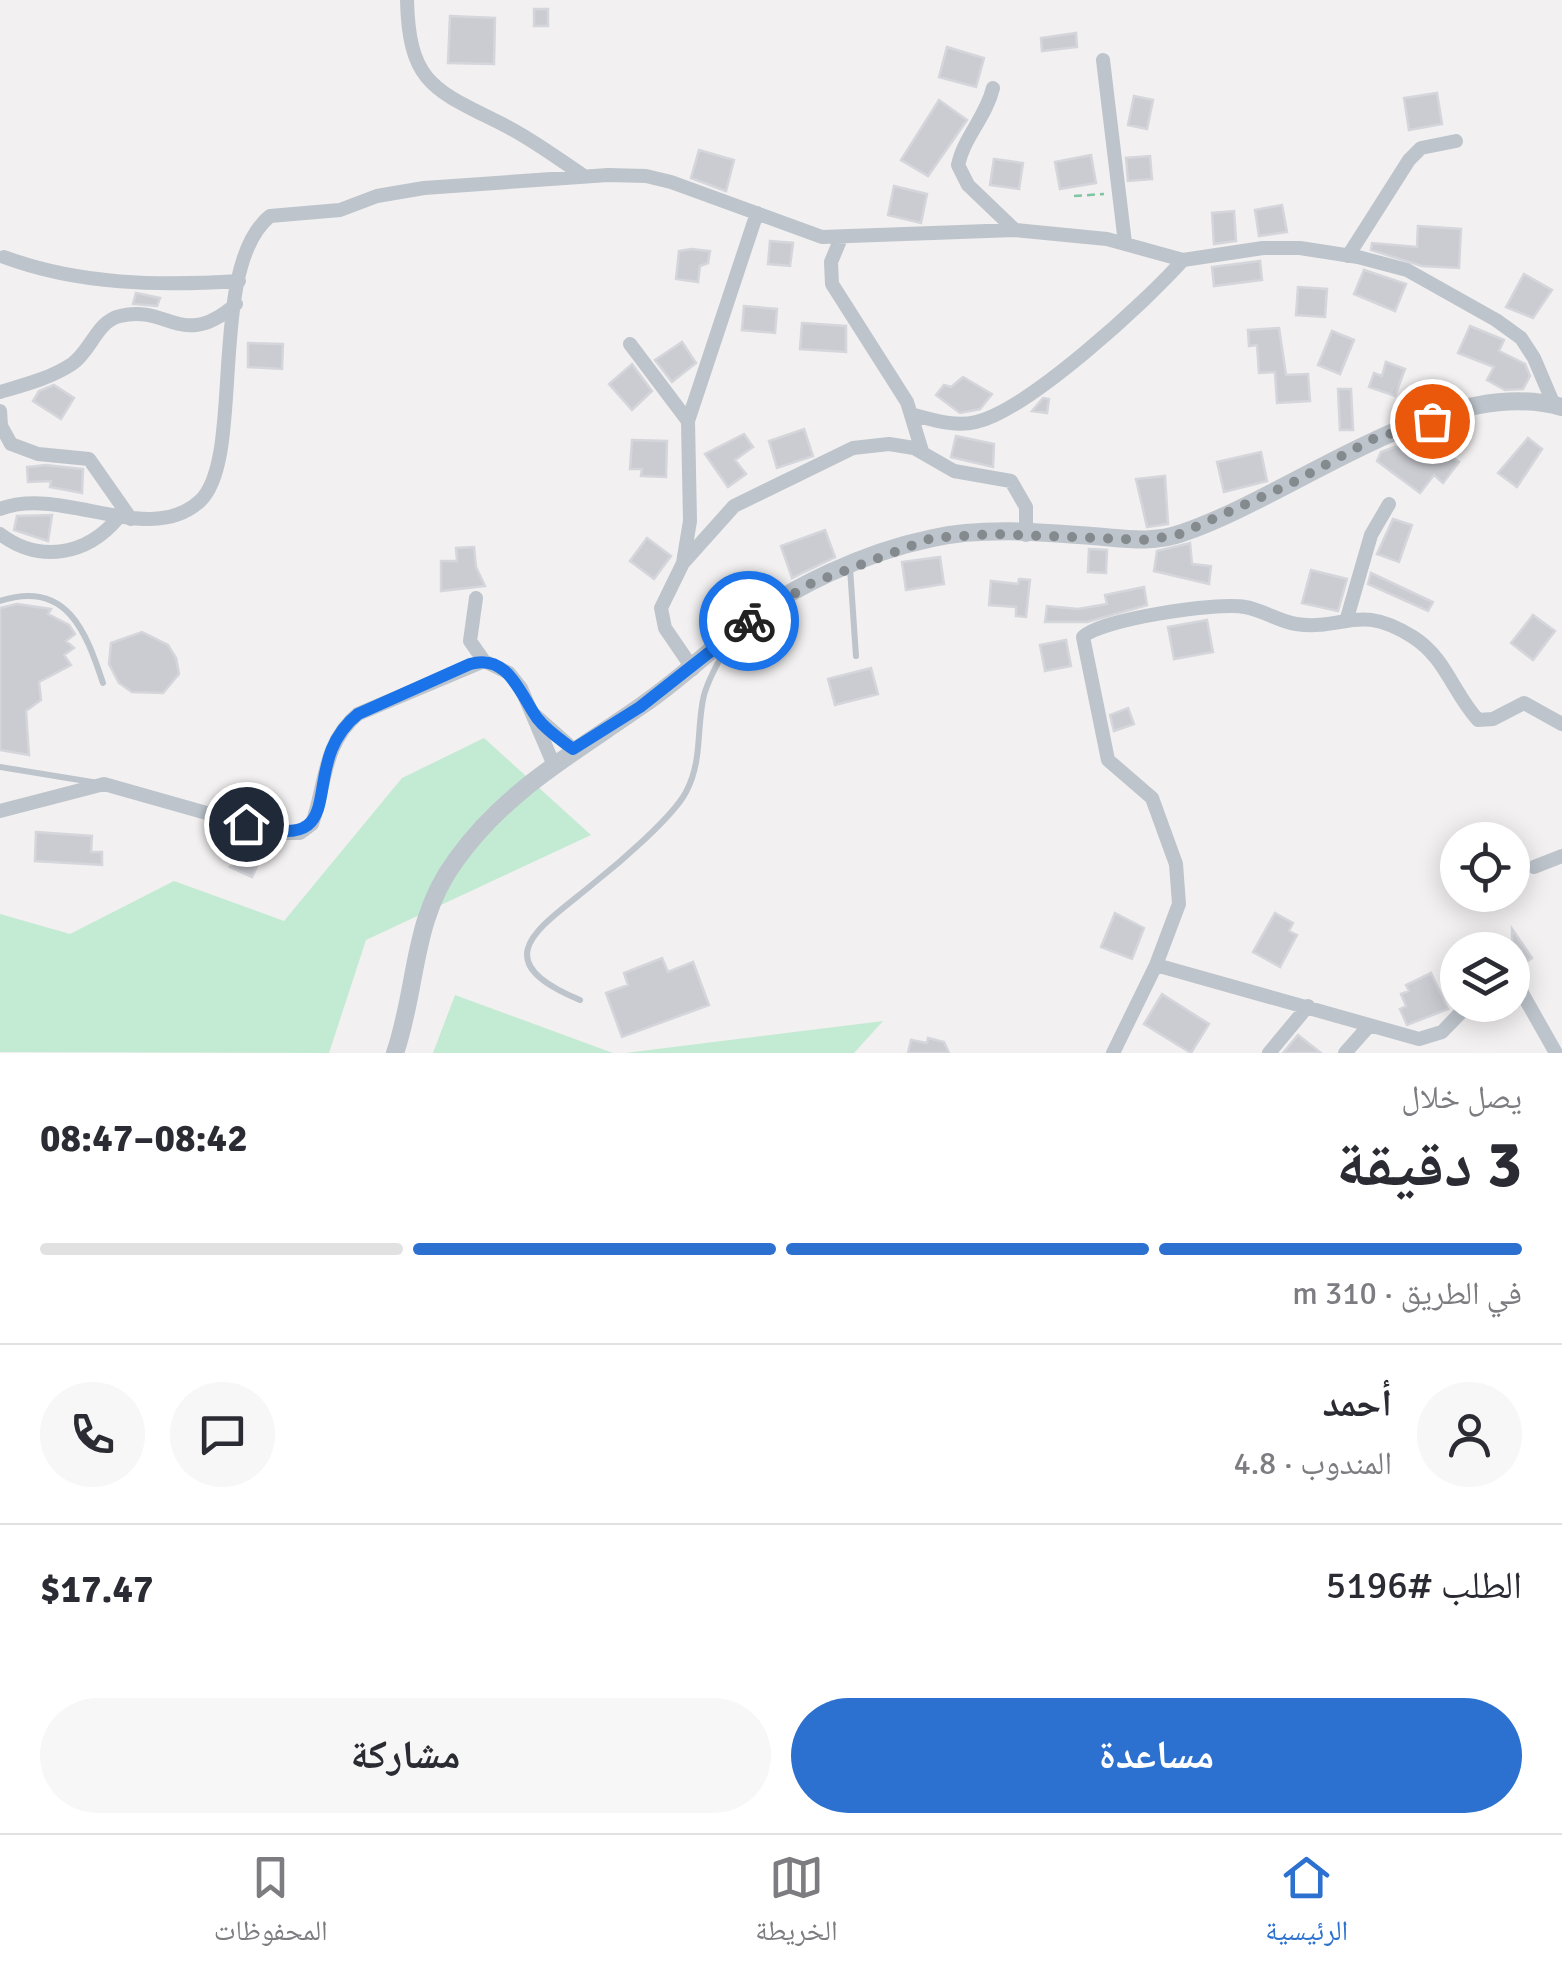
<!DOCTYPE html>
<html lang="ar">
<meta charset="utf-8">
<style>
body{margin:0;font-family:Signika,"Noto Naskh Arabic",sans-serif;background:#f7f7f7;color:#2b2b33;direction:rtl;height:100vh;display:flex;flex-direction:column;font-size:38px;white-space:nowrap}
*{box-sizing:border-box;margin:0}
p{font-size:32px;color:#7c7c81}
.icon{flex:none;width:55px;height:55px;fill:none;stroke:currentColor;stroke-width:2;stroke-linecap:round;stroke-linejoin:round}
.map{position:relative;height:1053px;overflow:hidden;direction:ltr}
.details{display:flex;flex-direction:column;background:#fff;flex:1}
.details>*{flex:none}
.controls{position:absolute;left:1440px;top:822px;display:grid;gap:20px}
.controls a{display:grid;place-items:center;width:90px;height:90px;border-radius:50%;background:#fff;box-shadow:0 5px 25px #0003;font-size:50px}
.pin{position:absolute;display:grid;place-items:center;width:85px;height:85px;color:#fff;margin:-42px;border:5px solid #fff;border-radius:50%;box-shadow:0 2px 10px #0007}
.courier{position:absolute;display:grid;place-items:center;width:100px;height:100px;margin:-50px;border:8px solid #1a73e8;border-radius:50%;background:#fff;color:#222;box-shadow:0 2px 12px #0007}
.headline em{font-style:normal;font-weight:700}
.headline div{display:flex;flex-direction:column-reverse}
.headline{display:flex;align-items:center;justify-content:space-between;height:170px;padding:0 40px}
h1{font-size:65px;font-weight:700;line-height:75px}
.bar{display:grid;grid-template-columns:repeat(4,1fr);gap:15px 10px;align-content:center;height:120px;padding:0 40px}
.bar i{height:12px;border-radius:8px;background:#e1e1e2}
.bar .current{background:#2c71d0}
.bar p{grid-column:span 4}
.line{display:flex;align-items:center;gap:25px;padding:0 40px;border-top:2px solid #e1e1e2}
.line div{flex:1}
.round{display:grid;place-items:center;flex:none;width:105px;height:105px;border-radius:52px;background:#f7f7f7}
.button{display:flex;gap:20px;margin-top:auto;padding:20px 40px}
.button a{flex:1;height:115px;border-radius:60px;background:#2c71d0;color:#fff;font-size:40px;font-weight:700;line-height:115px;text-align:center}
.button a+a{background:#f7f7f7;color:#2b2b33}
.tabs{display:flex;justify-content:space-around;align-items:center;height:140px;border-top:2px solid #e1e1e2;background:#fff;font-size:28px;color:#7c7c81}
.tabs a{display:grid;justify-items:center;gap:5px}
.tabs .current{color:#2c71d0}
.map>svg:first-child{display:block}
.green{fill:#c3ebd3}
.building{fill:#cbccd2;stroke:#d5d6db;stroke-width:2.5}
.lines{fill:none;stroke-linecap:round;stroke-linejoin:round}
.path{stroke:#7fc5a4;stroke-width:2.5;stroke-dasharray:8 5;stroke-linecap:butt}
.service{stroke:#bdc4cb;stroke-width:6}
.minor{stroke:#bdc4cb;stroke-width:14}
.tertiary{stroke:#bdc4cb;stroke-width:18}
.done{stroke:#858a8f;stroke-width:10;stroke-dasharray:0 18}
.route{stroke:#1a73e8;stroke-width:12}
</style>
<div class="map">
<svg width="1562" height="1053" viewBox="0 0 1562 1053">
<rect width="100%" height="100%" fill="#f2f0f0"/>
<!-- green -->
<path class="green" d="M484,738l107,97 -225,105 -37,113 -329,-1v-138l70,20 104,-53 110,40 118,-143z
M455,995l158,58h-180z
M883,1021l-29,32h-229z"/>
<!-- building -->
<path class="building" d="M534,9h14v17h-14z
M450,16l45,2 -1,46 -46,-1z
M1076,33l1,14 -35,4 -1,-13z
M947,47l37,11 -8,29 -37,-10z
M1437,93l5,31 -33,6 -5,-32z
M1134,96l19,4 -6,29 -19,-4z
M939,100l28,20 -39,56 -27,-16z
M699,150l35,10 -8,31 -35,-13z
M1091,155l5,28 -36,6 -5,-27z
M1150,156l2,23 -24,2 -2,-23z
M994,159l29,4 -4,26 -29,-4z
M894,186l33,8 -6,29 -33,-8z
M1282,205l5,27 -28,4 -4,-26z
M1234,211l2,30 -22,3 -2,-31z
M1418,226l43,3 -2,39 -37,-2 -51,-16 1,-7 45,4z
M770,241l23,2 -3,23 -22,-2z
M691,249l19,2 -2,12 -8,3 -2,16 -22,-3 3,-28z
M1260,261l2,19 -48,6 -2,-19z
M1364,270l42,14 -11,27 -41,-17z
M1524,274l28,16 -19,28 -27,-11z
M1298,287l29,2 -2,28 -29,-2z
M136,293l24,5 -3,8 -24,-2z
M744,306l33,3 -2,24 -33,-3z
M802,323l44,3v26l-46,-3z
M1470,326l34,14 -5,11 26,13 5,12 -7,13 -18,1 -18,-10 7,-13 -36,-14z
M1279,328l7,47 22,-1 2,27 -33,2 -2,-31 -16,1 -2,-28 -8,1 -1,-16z
M1332,331l22,9 -14,34 -22,-9z
M682,342l14,21 -24,19 -17,-22z
M248,343l35,1 -1,25 -34,-2z
M1386,362l19,7 -10,27 -26,-9 5,-14 8,3z
M632,364l20,27 -20,19 -23,-26z
M963,377l29,17 -12,15 -20,4 -24,-18 8,-10 7,2z
M54,385l20,13 -13,21 -28,-18 6,-10z
M1338,389h13l2,41h-13z
M1043,398l6,1 -2,14 -15,-2z
M804,429l9,27 -36,12 -8,-27z
M744,434l9,13 -18,13 11,14 -18,13 -23,-33z
M956,436l38,8 -1,23 -42,-10z
M1425,436l34,26 -16,21 -9,-8 -14,18 -43,-32 4,-9z
M1528,438l14,11 -25,38 -19,-14z
M632,440l35,1 -1,36 -25,-1 1,-7h-12z
M1261,452l6,29 -43,11 -7,-30z
M46,465l37,4 -1,24 -32,-6 1,-6 -23,1 -1,-15z
M1165,476l3,48 -21,3 -11,-48z
M52,515l-4,26 -34,-11 3,-14z
M1393,519l19,6 -13,37 -22,-8z
M825,530l10,27 -43,21 -11,-32z
M647,538l24,18 -17,23 -24,-18z
M1190,543l2,21 19,2 -2,18 -55,-13 3,-20z
M474,547l2,20 9,19 -44,5v-30h16l-1,-13z
M1089,549l18,1 -1,23 -18,-1z
M940,557l4,27 -38,6 -4,-28z
M1311,570l36,9 -9,32 -36,-8z
M1371,573l62,29 -5,9 -60,-27z
M1019,579l11,1 -4,37 -10,-1v-9l-27,-2 2,-24 27,3z
M1144,587l3,18 -60,17h-42l2,-16 31,3 29,-5 -2,-9z
M17,604l34,5 -3,5 21,11 6,9 -9,7 8,7 -10,7 7,10 -32,17 2,18 -15,11 3,44 -29,-5v-142z
M1533,615l22,16 -22,29 -22,-17z
M1207,620l6,32 -39,7 -6,-32z
M142,632l26,13 8,13 3,16 -16,19 -31,-1 -13,-9 -10,-19 2,-21z
M1066,640l5,26 -26,5 -5,-26z
M871,668l7,26 -43,11 -7,-26z
M1128,708l6,16 -20,7 -4,-16z
M36,832l56,4 -1,16h11v13l-67,-4z
M243,856l16,6 -7,15 -22,-10z
M1115,913l29,15 -12,31 -31,-12z
M1275,913l18,10 -4,8 8,4 -17,32 -27,-15z
M1512,929l20,29 -20,14z
M662,958l6,14 25,-10 16,43 -87,32 -16,-44 22,-8 -4,-12z
M1431,973l17,36 -41,16 -7,-16 6,-3 -5,-12 8,-3 -3,-6z
M1162,994l47,30 -18,29 -47,-29z
M1298,1035l23,18h-38z
M928,1038l16,4 5,11h-41l3,-13 16,3z"/>
<g class="lines">
<!-- path -->
<path class="path" d="M1074,196l30,-2"/>
<!-- service -->
<path class="service" d="M850,568l6,88
M0,601c67,-22 86,31 103,82
M0,767l92,15
M580,1000c-100,-41 -37,-74 14,-117 24,-19 79,-66 92,-91 17,-32 10,-64 18,-97 5,-17 14,-33 23,-48"/>
<!-- minor -->
<path class="minor" d="M407,0c2,85 28,90 97,125 28,14 53,33 80,51
M1103,60l22,183
M993,88c-7,29 -29,49 -35,77l10,20 47,45
M841,238l-10,24 1,22 75,118 15,49
M1348,256l61,-96 12,-12 35,-7
M4,257c75,28 156,29 235,24
M630,344l58,77
M0,392c24,-7 51,-14 72,-28 19,-13 25,-43 48,-48 49,-12 62,35 116,-12
M0,411l1,15 10,18 27,10 51,5 42,60
M914,415c20,5 41,12 62,7 51,-11 171,-121 207,-162
M0,509c63,-24 149,39 200,-8 46,-43 6,-233 70,-285l70,-6 37,-14 47,-8 184,-13 38,1 25,6 151,55 193,-7 92,9 76,21 80,-12h37l58,9 49,13 89,50 25,18 13,20 20,47
M0,534c40,30 87,21 118,-16
M683,563l51,-57 119,-58 36,-4 25,4 40,23 57,10 15,26v28
M476,598l-6,43 14,20
M1347,618l24,-83 18,-31
M693,669l-28,-41 -4,-20 22,-45 7,-42 -2,-100 69,-208
M536,716l37,33
M0,811l104,-27 173,49h23l12,-9c14,-40 11,-81 46,-110l126,-53 25,12 12,15 32,75
M1534,867l28,-11
M1512,984l10,9 34,60
M1468,1005l-26,27 -23,7 -263,-74 23,-61 -3,-40 -24,-66 -44,-38 -25,-123c18,-18 134,-35 162,-30 18,3 33,14 51,17 48,7 62,-22 117,13 33,21 40,56 65,83l15,-1 31,-16 38,21
M1113,1053l43,-88
M1269,1053l39,-47
M1345,1053l23,-26"/>
<!-- tertiary -->
<path class="tertiary" d="M395,1053c23,-67 16,-132 61,-193 49,-69 118,-107 185,-154 34,-23 63,-50 94,-76 54,-43 130,-78 198,-92 49,-11 109,-6 159,-2 30,2 60,8 90,-3 111,-37 260,-160 380,-126"/>
</g>
<g class="lines">
<!-- done -->
<path class="done" d="M749,621l63,-38 120,-45 61,-4 155,6 32,-6 112,-51 81,-44 59,-18"/>
<!-- route -->
<path class="route" d="M246,824c114,33 46,-57 112,-110l112,-50c38,-11 50,30 67,54 10,13 24,22 36,31l67,-42 109,-86"/>
</g>
</svg>
<div class="controls">
<a><svg class="icon" aria-label="locate" viewBox="0 0 24 24"><circle cx="12" cy="12" r="6"/><path d="M12 2v4M12 18v4M2 12h4M18 12h4"/></svg></a>
<a><svg class="icon" aria-label="layers" viewBox="0 0 24 24"><path d="M12 4l9 5-9 5-9-5zM3 14l9 5 9-5"/></svg></a>
</div>
<div class="pin" style="left:1432px;top:421px;background:#ea580c"><svg class="icon" aria-label="bag" viewBox="0 0 24 24"><path d="M5 8h14l-1 12H6zM9 8a3 3 0 0 1 6 0"/></svg></div>
<div class="pin" style="left:246px;top:824px;background:#1f2937"><svg class="icon" aria-label="home" viewBox="0 0 24 24"><path d="M3 11l9-7 9 7M6 9v11h12V9"/></svg></div>
<div class="courier" style="left:749px;top:621px"><svg class="icon" aria-label="bike" viewBox="0 0 24 24"><circle cx="6" cy="16" r="4"/><circle cx="18" cy="16" r="4"/><path d="M6 16l4-8h5l3 8M10 8l3 8H6M13 5h3"/></svg></div>
</div>
<section class="details">
<div class="headline"><div><h1>3 دقيقة</h1><p>يصل خلال</p></div><em>08:42–08:47</em></div>
<div class="bar"><i class="current"></i><i class="current"></i><i class="current"></i><i></i><p>في الطريق · 310 m</p></div>
<div class="line" style="height:180px"><a class="round"><svg class="icon" aria-label="person" viewBox="0 0 24 24"><circle cx="12" cy="8" r="4"/><path d="M4 21q1-7 8-7t8 7"/></svg></a><div><b>أحمد</b><p>المندوب · 4.8</p></div><a class="round"><svg class="icon" aria-label="chat" viewBox="0 0 24 24"><path d="M4 5h16v11H9l-5 4z"/></svg></a><a class="round"><svg class="icon" aria-label="phone" viewBox="0 0 24 24"><path d="M5 4h4l2 5-3 2q2 4 5 5l2-3 5 2v4C11 20 4 13 5 4z"/></svg></a></div>
<div class="line" style="height:130px"><div>الطلب #5196</div><b>$17.47</b></div>
<div class="button"><a>مساعدة</a><a>مشاركة</a></div>
</section>
<nav class="tabs">
<a class="current"><svg class="icon" aria-label="home" viewBox="0 0 24 24"><path d="M3 11l9-7 9 7M6 9v11h12V9"/></svg>الرئيسية</a>
<a><svg class="icon" aria-label="map" viewBox="0 0 24 24"><path d="M3 6l6-2 6 2 6-2v14l-6 2-6-2-6 2zM9 4v14M15 6v14"/></svg>الخريطة</a>
<a><svg class="icon" aria-label="saved" viewBox="0 0 24 24"><path d="M7 4h10v16l-5-4-5 4z"/></svg>المحفوظات</a>
</nav>
